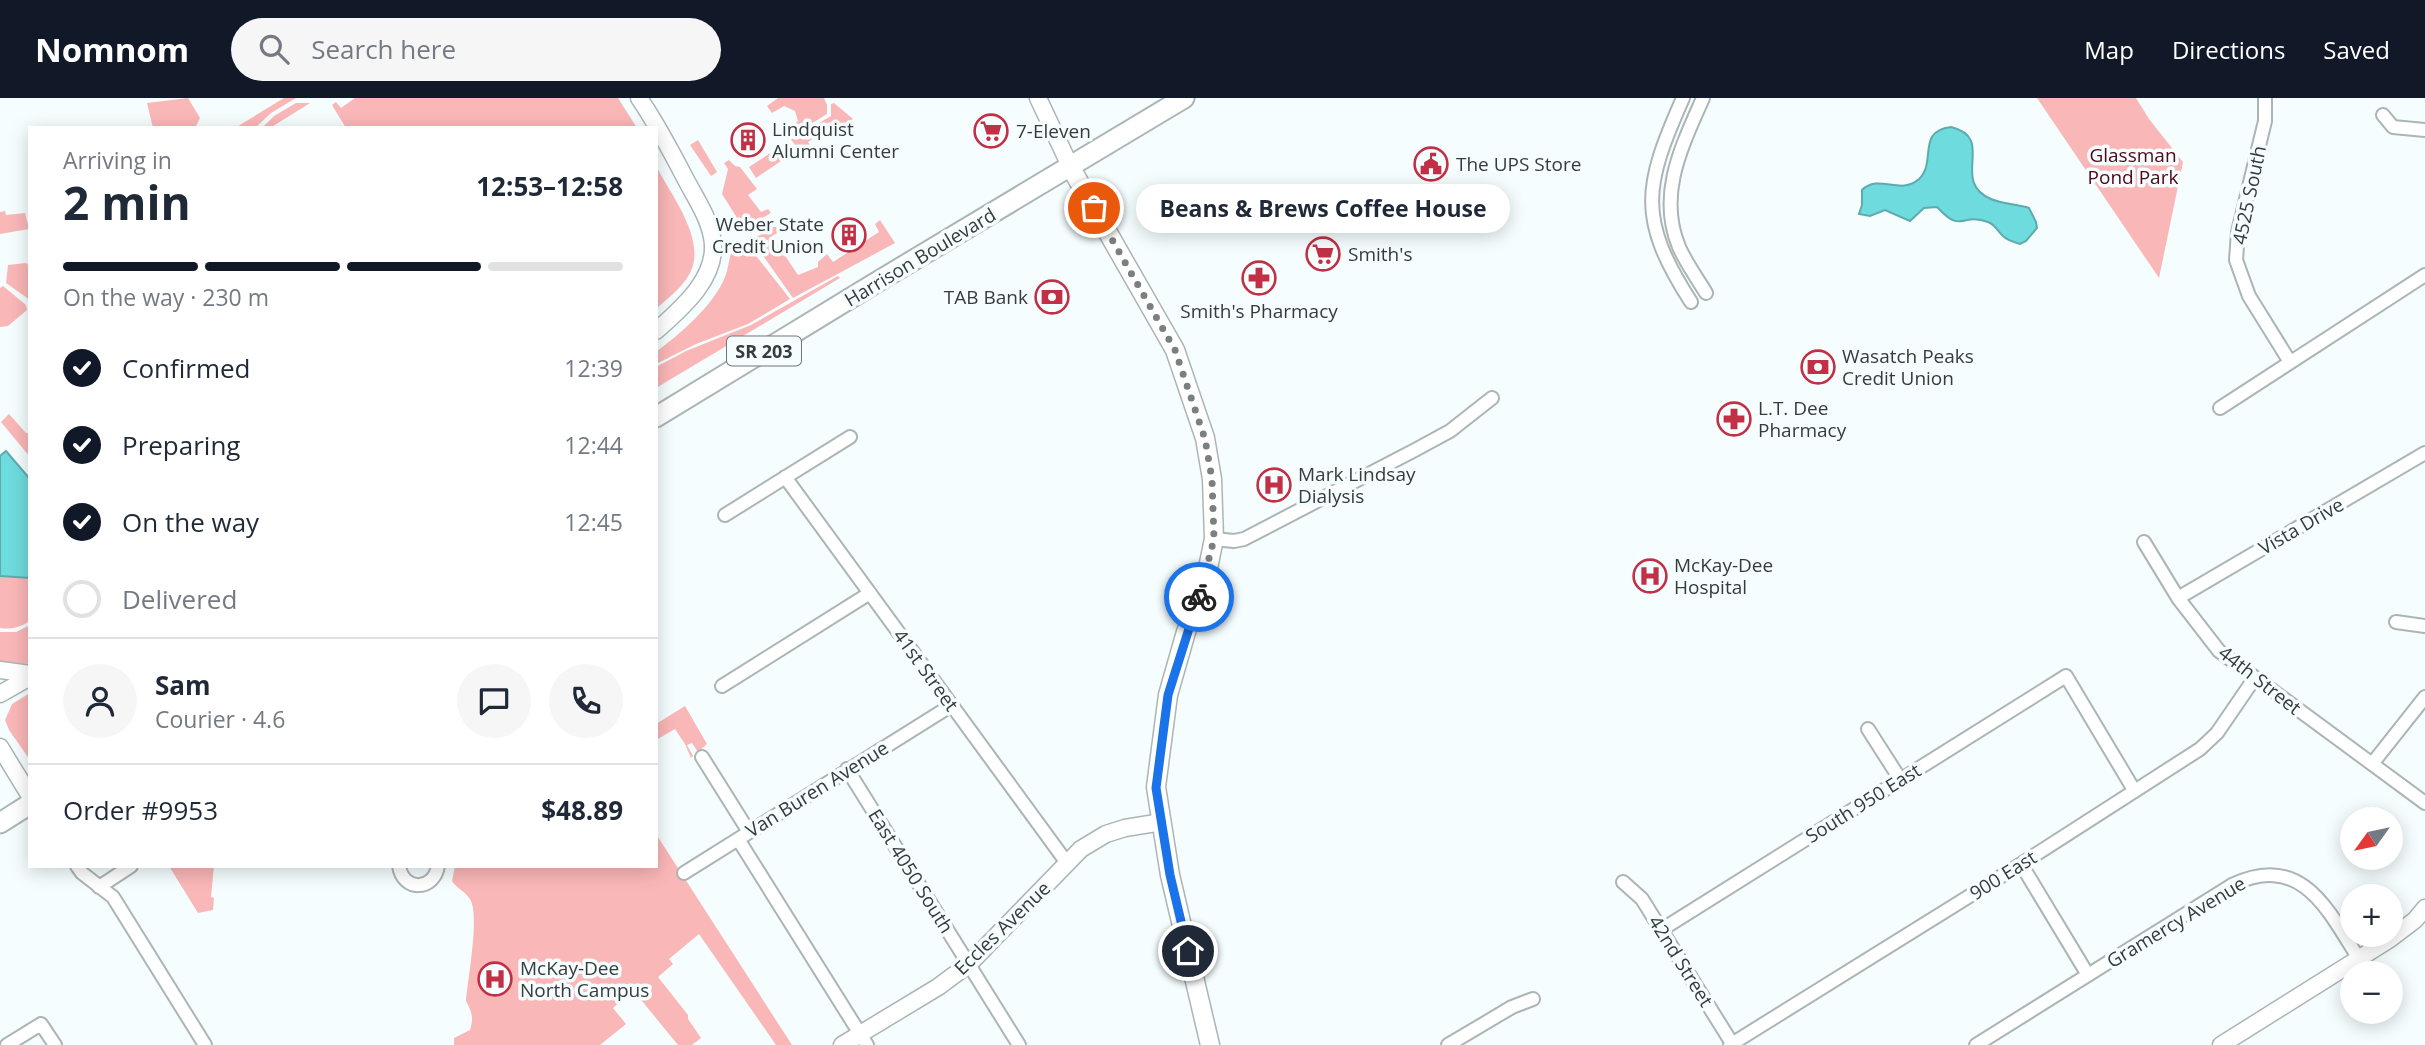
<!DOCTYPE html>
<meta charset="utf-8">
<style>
body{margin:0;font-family:"Open Sans",sans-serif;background:#f6f6f7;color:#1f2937;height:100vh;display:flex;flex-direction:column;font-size:26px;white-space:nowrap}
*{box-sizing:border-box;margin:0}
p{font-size:23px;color:#747a83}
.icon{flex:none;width:38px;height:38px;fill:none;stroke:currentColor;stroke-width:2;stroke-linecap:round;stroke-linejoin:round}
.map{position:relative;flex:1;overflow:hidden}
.sheet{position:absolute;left:28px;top:28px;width:630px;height:742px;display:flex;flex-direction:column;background:#fff;border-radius:0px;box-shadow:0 4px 18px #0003}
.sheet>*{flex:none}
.needle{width:46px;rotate:237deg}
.buttons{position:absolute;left:2340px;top:709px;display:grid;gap:14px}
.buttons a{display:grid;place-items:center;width:63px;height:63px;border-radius:50%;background:#fff;box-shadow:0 4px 18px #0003;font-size:35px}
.pin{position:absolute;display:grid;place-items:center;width:60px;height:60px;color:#fff;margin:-30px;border:4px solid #fff;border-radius:50%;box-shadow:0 2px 7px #0007}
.courier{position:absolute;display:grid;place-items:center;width:70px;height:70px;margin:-35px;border:5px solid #1a73e8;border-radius:50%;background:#fff;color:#222;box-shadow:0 2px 9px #0007}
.bubble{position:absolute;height:49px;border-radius:24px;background:#fff;box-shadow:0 4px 18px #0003;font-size:23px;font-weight:700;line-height:49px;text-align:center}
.overview em{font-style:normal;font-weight:700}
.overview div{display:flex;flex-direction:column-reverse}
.overview{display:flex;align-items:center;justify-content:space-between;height:119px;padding:0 35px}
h1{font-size:46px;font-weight:700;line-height:52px}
.bar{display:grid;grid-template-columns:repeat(4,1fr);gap:10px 7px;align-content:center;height:84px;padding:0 35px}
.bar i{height:9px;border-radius:5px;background:#e0e1e3}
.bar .on{background:#111827}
.bar p{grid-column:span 4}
.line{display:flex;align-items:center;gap:18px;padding:0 35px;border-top:2px solid #e0e1e3}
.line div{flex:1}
.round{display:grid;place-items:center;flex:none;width:74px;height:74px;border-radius:37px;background:#f6f6f7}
ol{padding:0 35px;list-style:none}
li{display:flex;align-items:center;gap:21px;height:77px}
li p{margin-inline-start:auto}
li .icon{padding:7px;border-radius:50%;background:#111827;color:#fff;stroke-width:4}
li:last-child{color:#747a83}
li i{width:38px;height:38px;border:4px solid #e0e1e3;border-radius:50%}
header{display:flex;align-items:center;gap:42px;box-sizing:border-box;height:98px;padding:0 35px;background:#111827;color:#fff}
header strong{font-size:33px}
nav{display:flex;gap:38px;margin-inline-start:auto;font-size:24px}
.search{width:490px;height:63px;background:#f6f6f7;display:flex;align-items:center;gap:18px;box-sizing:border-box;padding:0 24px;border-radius:38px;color:#747a83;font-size:26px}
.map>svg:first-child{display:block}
.green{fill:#fab7b7}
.water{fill:#6edbde;stroke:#5eabad;stroke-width:2}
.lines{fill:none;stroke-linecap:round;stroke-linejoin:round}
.minor-casing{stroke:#acb5b5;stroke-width:16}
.tertiary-casing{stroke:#acb5b5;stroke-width:19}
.secondary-casing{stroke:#acb5b5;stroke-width:21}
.primary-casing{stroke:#acb5b5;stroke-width:23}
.minor{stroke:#fff;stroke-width:12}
.tertiary{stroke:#fff;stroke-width:16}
.secondary{stroke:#fff;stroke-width:18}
.primary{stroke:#fff;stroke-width:19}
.done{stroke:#7a7f7f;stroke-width:7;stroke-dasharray:0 12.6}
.route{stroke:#1a73e8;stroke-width:9}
.labels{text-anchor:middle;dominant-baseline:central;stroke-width:7;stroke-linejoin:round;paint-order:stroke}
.shield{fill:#f5fdfe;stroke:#717576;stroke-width:2}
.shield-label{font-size:18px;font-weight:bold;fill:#383b3b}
.poi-label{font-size:19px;fill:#383b3b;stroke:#f5fdfe;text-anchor:start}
.park-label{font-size:19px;fill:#510614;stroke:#f5fdfe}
.street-label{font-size:19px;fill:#383b3b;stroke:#f5fdfe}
</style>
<header>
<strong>Nomnom</strong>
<div class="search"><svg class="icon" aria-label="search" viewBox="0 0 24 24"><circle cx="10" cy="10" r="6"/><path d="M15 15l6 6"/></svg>Search here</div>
<nav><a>Map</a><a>Directions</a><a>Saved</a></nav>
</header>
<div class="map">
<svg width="2425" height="947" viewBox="0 0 2425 947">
<rect width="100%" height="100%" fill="#f5fdfe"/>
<!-- green -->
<path class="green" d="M188,0l12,20 -5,10h-42l-6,-25z
M284,0h12l-25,15 -16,15h-20z
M355,0h263l19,30h-291l-14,-23 4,-3 5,6z
M778,0h46l3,7v9l-26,16 -11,-1 8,-8 -3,-10 -11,-5 -12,7 -5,-7z
M2037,0h99l13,21 34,43 -24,116z
M296,5h14l-40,25h-8l12,-12z
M834,5l19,16 -10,6 -5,-2 -30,19 6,11 -8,5 -18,-22 5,-3h9l29,-17v-12z
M698,42l19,32 -6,4 -21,-31z
M787,44l10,8 -41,28 -7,-11z
M729,62l6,6 5,1 17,22 -9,6 13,17 7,-3 3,4 -27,16 -22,-35 6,-25 -4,-6z
M656,68c15,29 51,74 34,107 -7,14 -22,25 -34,36z
M5,113l1,4 19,-2 4,16 -29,5v-22z
M880,122l15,23 -102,55 -41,-58 20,-13h5l2,5 -7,4 26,39 20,-8v-5l9,-8 6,8 46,-30 -4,-8z
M746,145l44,56 -42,25 -52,20 -40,20v-12c24,-18 58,-47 69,-75 4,-10 4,-22 9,-32z
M26,165l4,4v33l-24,-17 2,-18z
M838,178l2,2 -184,110v-21l30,-16 65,-26z
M3,188l23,19 1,5 -19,16 -8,1v-39z
M9,316l17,19h4v24l-29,-35z
M0,478l30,2v43c-10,6 -18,9 -30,7z
M30,527v38l-10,3 -20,-2v-32h16z
M30,595v67l-21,-30 -4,-10 7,-16z
M685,608l22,38 -9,8 -6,-9 -5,2 6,11 -2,2 -6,-14 -10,-15 -19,11v-16z
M656,736l136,211h-16l-77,-111 -30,25 4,5 -15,13 30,38v4l13,19 -9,7h-14l-45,-55 -20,18 13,16 -26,21h-146v-7l16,-8c4,-12 2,-18 -4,-29 2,-23 13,-82 5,-100 -4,-9 -14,-12 -19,-20l3,-15h201z
M169,768h45l-3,31 3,1 -1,12 -15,3z"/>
<!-- water -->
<path class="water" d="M1951,29c46,11 -2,54 40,72 11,5 26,5 38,9l7,14 1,6 -11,13 -6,3c-5,-2 -11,-3 -16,-7 -6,-5 -8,-12 -16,-15 -28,-10 -25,13 -51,-15l-13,1 -14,13 -25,-11 -15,6 -11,-2 3,-9v-15c17,-17 38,6 57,-11 18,-17 -3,-48 32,-52z
M6,353l24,28v99l-30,-2v-120z"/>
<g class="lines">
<defs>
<path id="minor" d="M1683,0c-39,88 -46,120 8,204
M1703,0c-21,48 -46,96 -24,149 7,16 18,31 27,46
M2265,0v23l-27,111 -2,28 13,36 41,66
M2383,17l10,12 32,3
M2220,310l205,-133
M785,379l282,386
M725,417l125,-78
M1214,441l20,2 10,-2 171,-89 35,-19 42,-33
M2144,444l34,56 41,53 206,152
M2178,500l247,-145
M2396,524l29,4
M722,588l148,-93
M1868,631l32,50
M702,659l47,75
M2372,666l53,-67
M847,671l172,276
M738,741l129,206
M2021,766l67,111
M77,768l5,7 31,24 92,148
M399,768c4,26 35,25 39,0
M684,775l268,-168
M1623,784l19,17 91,146
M99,789l32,-21
M1661,832l405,-254 68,114
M7,947l34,-21 14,21
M1448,947l64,-38 21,-8
M1730,947l291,-181 179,-115 17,-16 37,-54
M1976,947l256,-160c69,-33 95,23 127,74"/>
<path id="tertiary" d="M639,0c17,25 32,53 46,80 10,19 23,38 27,59 8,39 -30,71 -56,94
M1038,0l33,70
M0,572l30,4
M0,596l30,-17
M0,649l30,49
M842,947l96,-58 31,-23 112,-115 25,-15 19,-6 37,-6
M2221,947l169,-106 25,-19 10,-12"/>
<path id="secondary" d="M1071,70l104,182 30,88 7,41 2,60 -9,43 -19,50 -18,63 -12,92 14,88 40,170"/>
<path id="primary" d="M656,319l216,-132 312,-187
M0,725l30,-19"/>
</defs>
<!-- minor casing -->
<use href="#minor" class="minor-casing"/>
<!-- tertiary casing -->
<use href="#tertiary" class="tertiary-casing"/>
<!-- secondary casing -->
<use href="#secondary" class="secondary-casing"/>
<!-- primary casing -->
<use href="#primary" class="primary-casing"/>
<!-- minor -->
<use href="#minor" class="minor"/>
<!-- tertiary -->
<use href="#tertiary" class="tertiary"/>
<!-- secondary -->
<use href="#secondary" class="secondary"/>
<!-- primary -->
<use href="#primary" class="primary"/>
</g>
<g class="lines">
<!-- done -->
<path class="done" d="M1094,110l81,142 30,89 7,40 2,60 -15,58"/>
<!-- route -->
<path class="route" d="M1188,853l-18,-76 -14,-87 12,-93 31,-98"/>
</g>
<!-- icons -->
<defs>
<symbol id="supermarket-ring" viewBox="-11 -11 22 22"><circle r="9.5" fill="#f5fdfe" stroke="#c13045" stroke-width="1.5"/><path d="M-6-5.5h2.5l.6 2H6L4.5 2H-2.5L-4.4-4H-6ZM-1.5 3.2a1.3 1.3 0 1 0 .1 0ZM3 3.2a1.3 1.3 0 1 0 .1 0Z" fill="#c13045"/></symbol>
<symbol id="building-ring" viewBox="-11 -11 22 22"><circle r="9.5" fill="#f5fdfe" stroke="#c13045" stroke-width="1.5"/><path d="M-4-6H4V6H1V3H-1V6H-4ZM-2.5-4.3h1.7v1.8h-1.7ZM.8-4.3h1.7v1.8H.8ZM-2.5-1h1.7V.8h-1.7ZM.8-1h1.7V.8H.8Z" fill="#c13045"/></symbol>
<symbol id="civic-ring" viewBox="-11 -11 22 22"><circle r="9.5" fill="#f5fdfe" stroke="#c13045" stroke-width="1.5"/><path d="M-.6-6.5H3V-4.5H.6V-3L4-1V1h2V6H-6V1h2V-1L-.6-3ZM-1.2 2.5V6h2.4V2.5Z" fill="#c13045"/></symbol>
<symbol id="pharmacy-ring" viewBox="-11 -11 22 22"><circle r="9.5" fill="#f5fdfe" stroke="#c13045" stroke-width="1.5"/><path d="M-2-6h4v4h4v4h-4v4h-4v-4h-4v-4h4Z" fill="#c13045"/></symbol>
<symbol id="bank-ring" viewBox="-11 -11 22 22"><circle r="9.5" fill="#f5fdfe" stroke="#c13045" stroke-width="1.5"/><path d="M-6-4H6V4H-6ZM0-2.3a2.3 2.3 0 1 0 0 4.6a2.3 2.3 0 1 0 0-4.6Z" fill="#c13045"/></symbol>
<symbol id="hospital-ring" viewBox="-11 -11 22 22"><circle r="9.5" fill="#f5fdfe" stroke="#c13045" stroke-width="1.5"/><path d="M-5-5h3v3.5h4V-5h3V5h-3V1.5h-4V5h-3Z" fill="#c13045"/></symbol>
</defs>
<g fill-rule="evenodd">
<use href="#supermarket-ring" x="972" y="14" width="38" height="38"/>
<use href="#building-ring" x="729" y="23" width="38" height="38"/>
<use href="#civic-ring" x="1412" y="47" width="38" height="38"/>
<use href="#building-ring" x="830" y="118" width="38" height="38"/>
<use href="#supermarket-ring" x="1304" y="137" width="38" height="38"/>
<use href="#pharmacy-ring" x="1240" y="161" width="38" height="38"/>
<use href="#bank-ring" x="1033" y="180" width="38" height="38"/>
<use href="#bank-ring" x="1799" y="250" width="38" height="38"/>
<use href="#pharmacy-ring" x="1715" y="302" width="38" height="38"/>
<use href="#hospital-ring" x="1255" y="368" width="38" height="38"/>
<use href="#hospital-ring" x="1631" y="459" width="38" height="38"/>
<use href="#hospital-ring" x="476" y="862" width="38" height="38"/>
</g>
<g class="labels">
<!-- shield labels -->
<rect class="shield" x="727" y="238.5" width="74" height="29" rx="5"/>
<g class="shield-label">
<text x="764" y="253">SR 203</text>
</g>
<!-- poi labels -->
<g class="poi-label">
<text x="772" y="31">Lindquist<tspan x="772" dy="22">Alumni Center</tspan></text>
<text x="1016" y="33">7-Eleven</text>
<text x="1456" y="66">The UPS Store</text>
<text x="824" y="126" text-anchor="end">Weber State<tspan x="824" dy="22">Credit Union</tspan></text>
<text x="1348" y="156">Smith's</text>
<text x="1028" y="199" text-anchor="end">TAB Bank</text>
<text x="1259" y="213" text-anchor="middle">Smith's Pharmacy</text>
<text x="1842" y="258">Wasatch Peaks<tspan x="1842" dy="22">Credit Union</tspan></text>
<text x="1758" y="310">L.T. Dee<tspan x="1758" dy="22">Pharmacy</tspan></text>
<text x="1298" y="376">Mark Lindsay<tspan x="1298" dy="22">Dialysis</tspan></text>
<text x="1674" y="467">McKay-Dee<tspan x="1674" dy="22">Hospital</tspan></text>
<text x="520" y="870">McKay-Dee<tspan x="520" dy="22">North Campus</tspan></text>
</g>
<!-- park labels -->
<g class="park-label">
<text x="2133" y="57">Glassman<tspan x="2133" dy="22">Pond Park</tspan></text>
</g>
<!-- street labels -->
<g class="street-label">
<text transform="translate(2249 97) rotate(-78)">4525 South</text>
<text transform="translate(920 159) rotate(-31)">Harrison Boulevard</text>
<text transform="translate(2301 428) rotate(-30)">Vista Drive</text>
<text transform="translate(926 572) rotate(54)">41st Street</text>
<text transform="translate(2260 582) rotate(38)">44th Street</text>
<text transform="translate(817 691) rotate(-32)">Van Buren Avenue</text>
<text transform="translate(1863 705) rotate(-32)">South 950 East</text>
<text transform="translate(911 773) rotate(58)">East 4050 South</text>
<text transform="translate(2003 777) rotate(-32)">900 East</text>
<text transform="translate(2176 824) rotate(-31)">Gramercy Avenue</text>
<text transform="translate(1002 830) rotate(-44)">Eccles Avenue</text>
<text transform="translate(1681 863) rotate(58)">42nd Street</text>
</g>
</g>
</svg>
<div class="buttons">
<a><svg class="needle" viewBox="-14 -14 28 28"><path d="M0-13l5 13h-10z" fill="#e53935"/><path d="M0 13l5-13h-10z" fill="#747a83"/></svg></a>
<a>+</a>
<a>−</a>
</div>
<div class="pin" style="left:1094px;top:110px;background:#ea580c"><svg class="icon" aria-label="bag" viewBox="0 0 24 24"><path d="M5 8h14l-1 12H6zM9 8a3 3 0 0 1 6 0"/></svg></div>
<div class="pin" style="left:1188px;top:853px;background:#1f2937"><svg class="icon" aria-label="home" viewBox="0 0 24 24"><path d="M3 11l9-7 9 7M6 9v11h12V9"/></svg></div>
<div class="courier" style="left:1199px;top:499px"><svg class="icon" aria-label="bike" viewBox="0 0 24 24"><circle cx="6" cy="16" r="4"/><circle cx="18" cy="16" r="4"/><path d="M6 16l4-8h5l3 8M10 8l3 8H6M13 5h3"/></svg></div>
<div class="bubble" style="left:1136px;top:86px;width:374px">Beans &amp; Brews Coffee House</div>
<section class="sheet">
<div class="overview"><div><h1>2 min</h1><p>Arriving in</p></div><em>12:53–12:58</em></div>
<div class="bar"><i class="on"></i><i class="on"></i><i class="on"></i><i></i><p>On the way · 230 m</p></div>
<ol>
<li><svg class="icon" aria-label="check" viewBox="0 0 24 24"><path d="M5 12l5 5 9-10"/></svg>Confirmed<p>12:39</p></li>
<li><svg class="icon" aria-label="check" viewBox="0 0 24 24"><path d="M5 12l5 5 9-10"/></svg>Preparing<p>12:44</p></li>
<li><svg class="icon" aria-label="check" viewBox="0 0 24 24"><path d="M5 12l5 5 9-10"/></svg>On the way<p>12:45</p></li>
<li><i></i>Delivered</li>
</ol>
<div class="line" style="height:126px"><a class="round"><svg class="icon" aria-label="person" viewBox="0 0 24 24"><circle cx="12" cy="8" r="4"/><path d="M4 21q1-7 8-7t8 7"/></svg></a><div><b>Sam</b><p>Courier · 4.6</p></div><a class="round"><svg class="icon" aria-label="chat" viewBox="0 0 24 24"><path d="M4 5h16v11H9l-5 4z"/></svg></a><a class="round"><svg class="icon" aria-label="phone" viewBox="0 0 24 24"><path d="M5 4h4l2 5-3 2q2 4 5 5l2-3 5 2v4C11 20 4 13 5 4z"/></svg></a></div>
<div class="line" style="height:91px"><div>Order #9953</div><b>$48.89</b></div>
</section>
</div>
